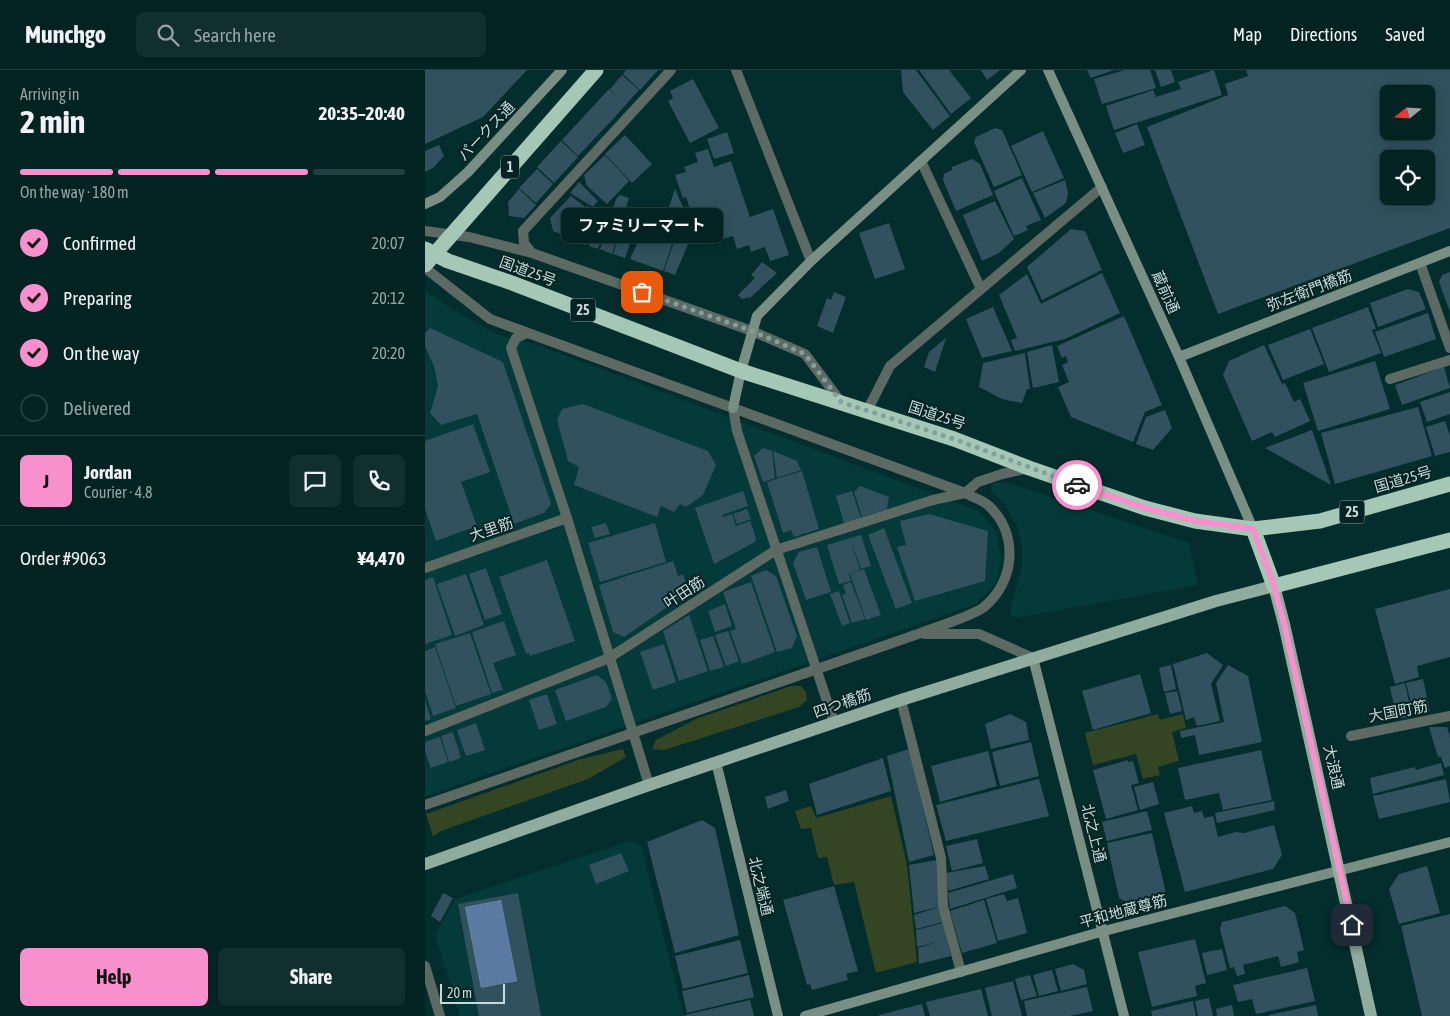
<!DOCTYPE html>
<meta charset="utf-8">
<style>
body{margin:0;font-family:"Asap Condensed","Noto Sans JP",sans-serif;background:#112f2f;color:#f1f3f6;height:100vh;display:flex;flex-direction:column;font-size:19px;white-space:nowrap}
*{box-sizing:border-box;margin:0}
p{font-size:16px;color:#97a4a5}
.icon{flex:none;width:28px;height:28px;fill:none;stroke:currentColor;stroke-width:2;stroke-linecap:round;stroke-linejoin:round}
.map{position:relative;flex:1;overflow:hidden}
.panel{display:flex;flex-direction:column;background:#032222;width:425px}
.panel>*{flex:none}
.needle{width:32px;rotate:252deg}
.fabs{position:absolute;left:955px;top:15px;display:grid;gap:10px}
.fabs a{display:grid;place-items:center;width:55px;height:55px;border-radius:8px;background:#032222;box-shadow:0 2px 12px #0003,0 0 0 1px #243f40;font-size:25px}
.scale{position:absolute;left:15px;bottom:12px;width:65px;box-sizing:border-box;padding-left:5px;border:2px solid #c6dbd9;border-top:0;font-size:14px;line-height:18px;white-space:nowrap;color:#c6dbd9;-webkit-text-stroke:4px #052322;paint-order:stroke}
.pin{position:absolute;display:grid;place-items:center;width:42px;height:42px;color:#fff;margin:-21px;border-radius:10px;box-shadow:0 2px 8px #0006}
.courier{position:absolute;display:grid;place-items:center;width:50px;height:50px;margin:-25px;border:4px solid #f790cd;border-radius:50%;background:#fff;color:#222;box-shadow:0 1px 6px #0007}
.bubble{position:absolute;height:35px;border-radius:8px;background:#032222;box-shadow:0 2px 12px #0003,0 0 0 1px #243f40;font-size:16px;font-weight:700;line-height:35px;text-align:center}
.summary em{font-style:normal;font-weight:700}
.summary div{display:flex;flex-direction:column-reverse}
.summary{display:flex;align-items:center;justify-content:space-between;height:85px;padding:0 20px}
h1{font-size:32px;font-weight:700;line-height:38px}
.bar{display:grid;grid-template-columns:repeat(4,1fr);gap:8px 5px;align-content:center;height:60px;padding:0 20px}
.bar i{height:6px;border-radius:4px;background:#243f40}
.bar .selected{background:#f790cd}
.bar p{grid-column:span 4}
.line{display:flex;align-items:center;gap:12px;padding:0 20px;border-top:1px solid #243f40}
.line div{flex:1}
.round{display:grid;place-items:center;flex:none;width:52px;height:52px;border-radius:8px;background:#112f2f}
ol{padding:0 20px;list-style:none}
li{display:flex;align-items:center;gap:15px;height:55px}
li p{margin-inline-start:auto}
li .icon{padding:5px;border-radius:50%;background:#f790cd;color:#111;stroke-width:4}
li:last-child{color:#97a4a5}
li i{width:28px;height:28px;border:2px solid #243f40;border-radius:50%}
.cta{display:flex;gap:10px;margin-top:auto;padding:10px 20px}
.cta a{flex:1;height:58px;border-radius:8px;background:#f790cd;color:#111;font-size:20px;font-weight:700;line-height:58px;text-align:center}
.cta a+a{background:#112f2f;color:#f1f3f6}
header{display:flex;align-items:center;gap:30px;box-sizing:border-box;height:70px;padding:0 25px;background:#032222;border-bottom:1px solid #243f40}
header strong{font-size:24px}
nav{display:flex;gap:28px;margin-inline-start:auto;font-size:18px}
.search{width:350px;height:45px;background:#112f2f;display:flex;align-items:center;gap:12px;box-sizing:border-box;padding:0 18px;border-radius:8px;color:#97a4a5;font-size:19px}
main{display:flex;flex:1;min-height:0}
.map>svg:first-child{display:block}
.built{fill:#043a39}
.green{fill:#334523}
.water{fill:#5a7aa1;stroke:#7a97b2}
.building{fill:#30515d;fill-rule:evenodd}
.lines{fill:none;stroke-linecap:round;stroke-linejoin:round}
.lane{stroke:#5c6a63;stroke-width:10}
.street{stroke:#5c6a63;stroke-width:10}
.secondary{stroke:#7a8f84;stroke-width:10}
.primary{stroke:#90ac9e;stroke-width:12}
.highway{stroke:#a5c7b5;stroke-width:15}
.highway-bridge{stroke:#a5c7b5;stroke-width:15}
.done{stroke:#829e9d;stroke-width:5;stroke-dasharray:0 9}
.route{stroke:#f790cd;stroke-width:6}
.labels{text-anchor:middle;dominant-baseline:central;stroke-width:4;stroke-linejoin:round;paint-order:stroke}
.shield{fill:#052322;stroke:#8ca4a2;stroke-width:1}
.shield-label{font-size:14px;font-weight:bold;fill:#c6dbd9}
.street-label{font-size:15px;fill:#c6dbd9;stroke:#052322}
</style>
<header>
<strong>Munchgo</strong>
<div class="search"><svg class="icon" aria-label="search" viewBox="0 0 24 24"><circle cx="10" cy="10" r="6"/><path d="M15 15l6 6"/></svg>Search here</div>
<nav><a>Map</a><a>Directions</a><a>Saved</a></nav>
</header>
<main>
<section class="panel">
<div class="summary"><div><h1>2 min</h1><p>Arriving in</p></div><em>20:35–20:40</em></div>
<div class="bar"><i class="selected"></i><i class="selected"></i><i class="selected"></i><i></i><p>On the way · 180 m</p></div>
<ol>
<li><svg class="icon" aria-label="check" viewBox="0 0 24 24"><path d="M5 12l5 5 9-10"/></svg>Confirmed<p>20:07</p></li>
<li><svg class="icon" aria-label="check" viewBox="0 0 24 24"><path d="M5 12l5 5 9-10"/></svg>Preparing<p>20:12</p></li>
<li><svg class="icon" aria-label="check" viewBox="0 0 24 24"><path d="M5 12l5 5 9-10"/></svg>On the way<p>20:20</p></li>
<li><i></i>Delivered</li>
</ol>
<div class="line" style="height:90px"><b class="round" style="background:#f790cd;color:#111">J</b><div><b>Jordan</b><p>Courier · 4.8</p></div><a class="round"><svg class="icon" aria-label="chat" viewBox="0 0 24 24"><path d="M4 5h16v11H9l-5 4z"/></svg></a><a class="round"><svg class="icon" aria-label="phone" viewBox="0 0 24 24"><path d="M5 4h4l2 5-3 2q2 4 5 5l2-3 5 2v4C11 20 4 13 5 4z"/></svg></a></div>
<div class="line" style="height:65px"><div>Order #9063</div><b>¥4,470</b></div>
<div class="cta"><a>Help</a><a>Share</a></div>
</section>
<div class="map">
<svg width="1025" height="946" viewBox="0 0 1025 946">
<rect width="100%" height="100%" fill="#042e2d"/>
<!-- built -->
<path class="built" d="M0,221l27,18 44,25 44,12 438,165 19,22 4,28 -6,24 -19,19 -551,192z
M570,412l14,1 180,60 9,42 -182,33 -5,-3 -1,-4 12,-46v-20l-6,-21 -11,-19 -14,-13v-6z
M205,771l11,4 43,171h-224l-25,-81 20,-36z"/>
<!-- green -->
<path class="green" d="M366,616h10l5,6 1,8 -8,7 -135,43 -12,-1 4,-9 40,-21z
M733,644l2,6 23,-6 3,14 -14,4 7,29 -21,6 2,8 -17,4 -7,-25 -43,11 -8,-32z
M198,679l3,8 -38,22 -147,52 -8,5 -7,-22 155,-55z
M466,726l16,69 10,97 -41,11 -22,-91 -20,3 -7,-28 -9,1 -7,-30 -10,1 -6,-18 16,-5 5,12z"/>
<!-- water -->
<path class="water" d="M76,830l16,81 -36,7 -16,-81z"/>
<!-- building -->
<path class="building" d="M0,0h102l-44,47 -58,27z
M201,0h32l-18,20 -17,-16z
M478,0h13l34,46 -17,14 -30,-38 -2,-21z
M494,0h30l22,28 -20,16z
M556,0h19l-13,10z
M662,0h27l-23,8z
M700,0h25l6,18 -54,16 -8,-25z
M730,0h16l4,12 -14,5z
M789,0l8,25 -108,35 -8,-24 47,-16 3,7 25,-8 -3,-7z
M821,0h204v158l-232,86 -71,-187 81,-32 -3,-11 23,-8zM964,24h37v37h-37zM964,89h37v37h-37z
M197,5l17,15 -26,29 -5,-5 5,5 -35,37 -16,-16 47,-51 7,7 -6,-7z
M268,9l26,49 -29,15 -22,-42 5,-3 -3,-7z
M712,54l8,21 -22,8 -8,-20z
M570,58l7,2 20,45 -28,12 -20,-45 2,-5z
M618,61l21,47 -32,14 -21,-46z
M302,62l7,21 -20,6 -7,-20z
M200,65l27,29 -20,19 -27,-29z
M136,71l17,16 -24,26 -17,-16z
M14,75l5,11 -11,12 -8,4v-21z
M283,79l6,18 17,-6 19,56 23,-8 16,46 -19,6 -5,-14 -14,5 -2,-7 -12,4 -4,-13 -14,4 -3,-9 -11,3 -3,-6 -5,1 -11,-32 -3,1 -8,-23 11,-3 -2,-5 14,-5 -3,-9z
M180,85l24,26 -22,23 -20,-18 -3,-11z
M547,89l8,5 13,31 -37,16 -13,-31 1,-6 8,-4v-3z
M112,99l16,15 -17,19 -17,-15z
M597,108l19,42 -15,6 2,4 -14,6 -20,-45z
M640,110l3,13 -2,10 -21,15 -12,-25z
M154,112l19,19 -5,6 -23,-14z
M94,119l17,16 -12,13 -15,-2 -1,-14z
M250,119l9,20 -21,62 -33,-12 20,-42 14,5z
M195,125l9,3 -17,56 -12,-5 16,-50z
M146,126l13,10 -12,33 -19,-8 -3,-13z
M570,131l19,38 -15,14 -17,8 -19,-46z
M161,136l13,4 -12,35 -13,-4z
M177,138l9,4 -13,37 -9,-3z
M260,140l9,20 -19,45 -11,-4z
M202,142l12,4 -14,42 -12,-4z
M464,153l16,46 -30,10 -16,-46z
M646,159l14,2 17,39 -60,30 -15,-33z
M337,192l15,11 -26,24 -9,2 -4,-4 17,-17 -4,-3z
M1025,202v40l-11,-30 3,-7z
M677,203l18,40 -55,26 -50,12 -4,-11 6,-2 -18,-43 28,-21 14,30z
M983,219l11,3 7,17 -48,18 -8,-24z
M409,222l12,5 -13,36 -16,-7 10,-28 4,2z
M568,237l19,44 -30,7 -16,-39z
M943,237l8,22 -4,1 9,23 -52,19 -17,-44z
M1003,243l8,26 -52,18 -9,-25z
M699,246l38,89 -17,7 -12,30 -62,-25 -13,-30 11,-5 -7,-17 6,-3 -2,-6 -4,2 -5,-12z
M5,258l73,34 48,142 -7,9 -30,11 -37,-110 -36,11 -11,-12 8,-27 -4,-20 -9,-20v-13z
M885,259l14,35 -41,16 -15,-35z
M521,268l-11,34 -11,-5 5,-15z
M627,275l7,37 -26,6 -6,-36z
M839,275l18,39 3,-1 9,19 6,-3 10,22 -35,16 -3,-5 -20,9 -29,-66 6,-14z
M600,283l5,36h-3l-5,14 -20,-4 -23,-12 4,-24z
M950,291l15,48 -72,22 -15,-48z
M1019,297l6,21 -48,17 -7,-20z
M1025,322v22l-23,8 -7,-20z
M158,334l125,47 8,14 -13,30 -17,12 -6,-3 -6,8 -13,-6 -4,11 -83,-32 5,-18 -11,-6 -11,-41 5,-11z
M993,337l14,49 -97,28 -14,-51z
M740,340l7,18 -19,22 -17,-6 10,-27z
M1020,351l5,15v16l-15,4 -9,-29z
M48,354l17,48 -29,10 16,44 -41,15 -11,-32v-68z
M887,360l19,55 -66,-37z
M338,378l9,3 3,27 -12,4 -9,-26z
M348,381l24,10 4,9 -24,8z
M377,401l17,58 -25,8 -3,-7 -8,3 -16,-51z
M435,416l29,11 -2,12 -25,8 -8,-25z
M318,421l5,15 -26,9 1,2 9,-3 4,12 14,-5 6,17 -1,4 -41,22 -19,-56z
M427,421l9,27 -17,5 -8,-27z
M322,439l4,10 -14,5 -4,-10z
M504,444l59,17 -3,50 -70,20 -18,-54 9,-2 -6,-24z
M181,453l4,11 -15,4 -4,-11z
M230,453l11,39 -66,20 -12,-39z
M459,458l28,75 -16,6 -28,-74z
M436,465l10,31 -10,3 -11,-31z
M425,468l10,32 -11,4 2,7 -12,3 -12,-39z
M392,477l14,45 -25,8 -13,-37 6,-11z
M122,490l28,81 -45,15 -1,-3 -3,1 -27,-77z
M248,491l5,15 5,-2 6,18 -65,45 -11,-5 -14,-47z
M61,498l16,46 -17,6 -16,-46z
M439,499l17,46 -15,5 -16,-46z
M341,500l10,6 21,60 -5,12 -15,4 -26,-76z
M41,504l18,51 -29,11 -18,-52z
M8,507l19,58 -27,9v-64z
M326,512l24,70 -33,12 -12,-33 6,-2 -13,-37z
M426,512l14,37 -13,4 -10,-28 4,-1 -3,-9z
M1025,519v68l-33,9 2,11 -24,7 -20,-75z
M414,521l11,32 -8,3 -12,-32z
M300,534l7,22 -17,6 -7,-21z
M264,545l19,56 -29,10 -16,-50z
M79,551l12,34 -23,8 10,27 -11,3 -20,-61z
M303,561l11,30 -13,5 -11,-31z
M45,563l21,61 -35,12 -21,-62z
M288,566l11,31 -14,4 -10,-31z
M239,574l12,38 -23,8 -13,-38z
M10,577l21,61 -23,8 -8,-25v-40z
M782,583l16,12 -12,19 9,37 -23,5 -3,-9 -8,3 -13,-56z
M746,595l5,24 -12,3 -5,-24z
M803,595l20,11 14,66 -63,13 -4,-20 -14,3 -1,-7 44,-9 -8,-39z
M715,604l11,39 -58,17 -11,-39z
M172,605l9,7 6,17 -6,8 -40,14 -11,-31z
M998,609l7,32 -16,4 -8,-32z
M980,613l7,33 -15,3 -7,-32z
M752,621l5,20 -12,3 -5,-21z
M122,624l10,30 -18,6 -10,-30z
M0,630l6,19 -6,2z
M585,644l16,8 3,18 -38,9 -6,-25z
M51,653l9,27 -19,6 -9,-26z
M1004,657h18l3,10v29l-5,2 -4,-11h-3z
M28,662l8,26 -12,4 -8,-26z
M15,667l8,25 -17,6 -6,-16v-10z
M606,672l8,34 -39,10 -8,-34z
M484,679l25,106 -25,7 -22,-106z
M836,680l11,50 -49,10 -4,-17 -34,7 -7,-32z
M563,681l9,35 -57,16 -9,-36z
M458,688l8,33 -74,24 -8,-31z
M703,690v2l5,-1 6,22 -8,2 7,25 -32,9 -13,-49z
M1016,693l3,12 -71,19 -3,-16 45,-11 1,3z
M614,709l10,37 -103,25 -10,-36z
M1021,709l4,23 -71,17 -6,-23z
M728,712l6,22 -19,6 -6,-23z
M361,720l3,11 -21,8 -3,-12z
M849,731l1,9 -58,13 -2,-10z
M767,736l2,7 8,-2 2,7 9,-2 5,21 18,-5 8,1 30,-8 8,30 -9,14 -88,23 -21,-79z
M722,741l5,19 -45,11 -5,-19z
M277,750l13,8 24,107 -64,18 -28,-111z
M727,763l15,65 -33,8 -15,-8 -12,-55z
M552,769l6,24 -31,8 -6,-25z
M196,783l8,18 -33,13 -7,-19z
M511,790l2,47 -24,6 -5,-48z
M560,796l4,13 -41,12 -2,-18z
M1002,796l13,47 -41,11 -10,-35 10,-15z
M588,804l4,14 -67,21 -2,-16z
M409,816l24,85 -12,3 2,6 -36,10 -2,-6 -3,1 -24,-85z
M18,823l10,5 -13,24 -9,-6z
M93,823l23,123h-62l-21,-112zM76,830l16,81 -36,7 -16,-81z
M579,824l3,7 11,-3 9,35 -29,8 -12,-42z
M559,830l13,43 -35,10 -12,-42z
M860,836l10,7 9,37 -7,2 2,10 -18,5 -3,-11 -35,9 2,9 -8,2 -3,-9 -4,1 -10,-39 2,-7z
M514,837l4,15 -27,7 -2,-14z
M1025,844v102h-28l-21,-90z
M518,853l8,33 -32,8 -1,-16 19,-6 -20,5 -1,-17z
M770,869l11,44 -11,3 2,10 -45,11 -14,-55z
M315,870l8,33 -65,16 -8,-33z
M797,879l5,21 -20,5 -5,-22z
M648,894l11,6 3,14 -26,7 -6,-22z
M882,898l8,33 -59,13 -4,-15 -14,3 -5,-17z
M627,900l6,21 -19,5 -6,-21z
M324,905l5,22 -67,16 -5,-22z
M605,905l7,21 -16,4 -6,-21z
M588,911l9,35h-30l-7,-28z
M662,917l6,24 -23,5h-43l-3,-15z
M556,919l7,27h-58l-4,-14z
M784,928l4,18h-15l-3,-15z
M325,930l4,16h-69v-1z
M768,931l3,15h-44l-1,-5z
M497,934l3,12h-46v-1z
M807,935l2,11h-17l-1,-7z
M891,935l2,11h-49v-1z"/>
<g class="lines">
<!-- lane -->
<path class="lane" d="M965,309l60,-19"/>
<!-- street -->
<path class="street" d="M311,0l75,191
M496,91l60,128
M0,161l44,6 63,16 220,78 53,23 36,48
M107,183l-8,-10 -1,-12 148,-161
M995,193l30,85
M0,198l65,51 475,174c7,4 18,7 24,13 30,28 26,76 -5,101 -13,10 -49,20 -66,27l-493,171
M102,263l-11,5 -5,10 56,170 82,267
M308,338l4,23 97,291
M442,341l23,-45 212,-179
M0,498l142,-50
M499,564h55l54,24
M476,630l40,158 2,48 18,66
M0,661l184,-73 167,-108 157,-50 32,-7 13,-11 24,-8 27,-6
M926,666l99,-20
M0,896l15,50"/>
<!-- secondary -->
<path class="secondary" d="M623,0l131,287 74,172
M0,134l15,-7 28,-25 94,-102
M754,287l271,-106
M308,338l8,-37 16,-55 54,-55 210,-191
M608,588l91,358
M291,692l62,254
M380,946l299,-85 346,-89"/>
<!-- primary -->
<path class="primary" d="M0,794l224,-79 252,-85 315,-99 58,-15 10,38 87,392"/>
<!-- highway -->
<path class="highway" d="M0,179l23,12 64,22 229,88 213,68 75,29 116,40 50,13 58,8 67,-8 130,-37
M828,459l21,57 176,-46"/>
<!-- highway-bridge -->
<path class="highway-bridge" d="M0,195l171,-195"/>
</g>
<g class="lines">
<!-- done -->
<path class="done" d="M217,222l110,39 53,23 36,48 113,37 123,46"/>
<!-- route -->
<path class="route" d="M652,415l68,23 50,13 58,8 21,57 10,38 68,301"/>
</g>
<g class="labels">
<!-- shield labels -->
<g class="shield">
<rect x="76" y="85.5" width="18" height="23" rx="4"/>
<rect x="145.5" y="228.5" width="25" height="23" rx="4"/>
<rect x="914.5" y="430.5" width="25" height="23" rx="4"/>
</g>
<g class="shield-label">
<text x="85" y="97">1</text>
<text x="158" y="240">25</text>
<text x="927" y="442">25</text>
</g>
<!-- street labels -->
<g class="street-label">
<text transform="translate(61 61) rotate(-47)">パークス通</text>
<text transform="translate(103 201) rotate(20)">国道25号</text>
<text transform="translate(884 220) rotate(-21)">弥左衛門橋筋</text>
<text transform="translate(741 222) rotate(66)">蔵前通</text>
<text transform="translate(512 345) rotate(18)">国道25号</text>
<text transform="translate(978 409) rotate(-16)">国道25号</text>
<text transform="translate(66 459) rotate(-19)">大里筋</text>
<text transform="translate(259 522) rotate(-33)">叶田筋</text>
<text transform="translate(417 633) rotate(-19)">四つ橋筋</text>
<text transform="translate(973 641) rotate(-11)">大国町筋</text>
<text transform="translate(909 697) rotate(77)">大浪通</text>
<text transform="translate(669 763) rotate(76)">北之上通</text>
<text transform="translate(336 816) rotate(76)">北之端通</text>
<text transform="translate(698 841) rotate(-15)">平和地蔵尊筋</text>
</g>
</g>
</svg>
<div class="fabs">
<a><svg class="needle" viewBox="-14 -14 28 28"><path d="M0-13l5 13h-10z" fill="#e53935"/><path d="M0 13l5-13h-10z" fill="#97a4a5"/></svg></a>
<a><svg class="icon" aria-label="locate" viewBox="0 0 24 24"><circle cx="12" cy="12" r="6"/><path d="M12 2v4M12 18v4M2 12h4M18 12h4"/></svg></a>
</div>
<div class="scale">20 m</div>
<div class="pin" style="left:217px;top:222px;background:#ea580c"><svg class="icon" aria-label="bag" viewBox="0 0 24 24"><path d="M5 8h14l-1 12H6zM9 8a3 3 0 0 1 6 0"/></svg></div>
<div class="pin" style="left:927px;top:855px;background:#1f2937"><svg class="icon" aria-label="home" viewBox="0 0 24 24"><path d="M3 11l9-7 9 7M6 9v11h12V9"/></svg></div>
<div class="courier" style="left:652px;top:415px"><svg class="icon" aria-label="car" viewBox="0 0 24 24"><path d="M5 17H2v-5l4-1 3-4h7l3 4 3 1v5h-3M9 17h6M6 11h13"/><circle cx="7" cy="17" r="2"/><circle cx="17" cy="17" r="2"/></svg></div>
<div class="bubble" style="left:136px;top:138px;width:162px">ファミリーマート</div>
</div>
</main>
